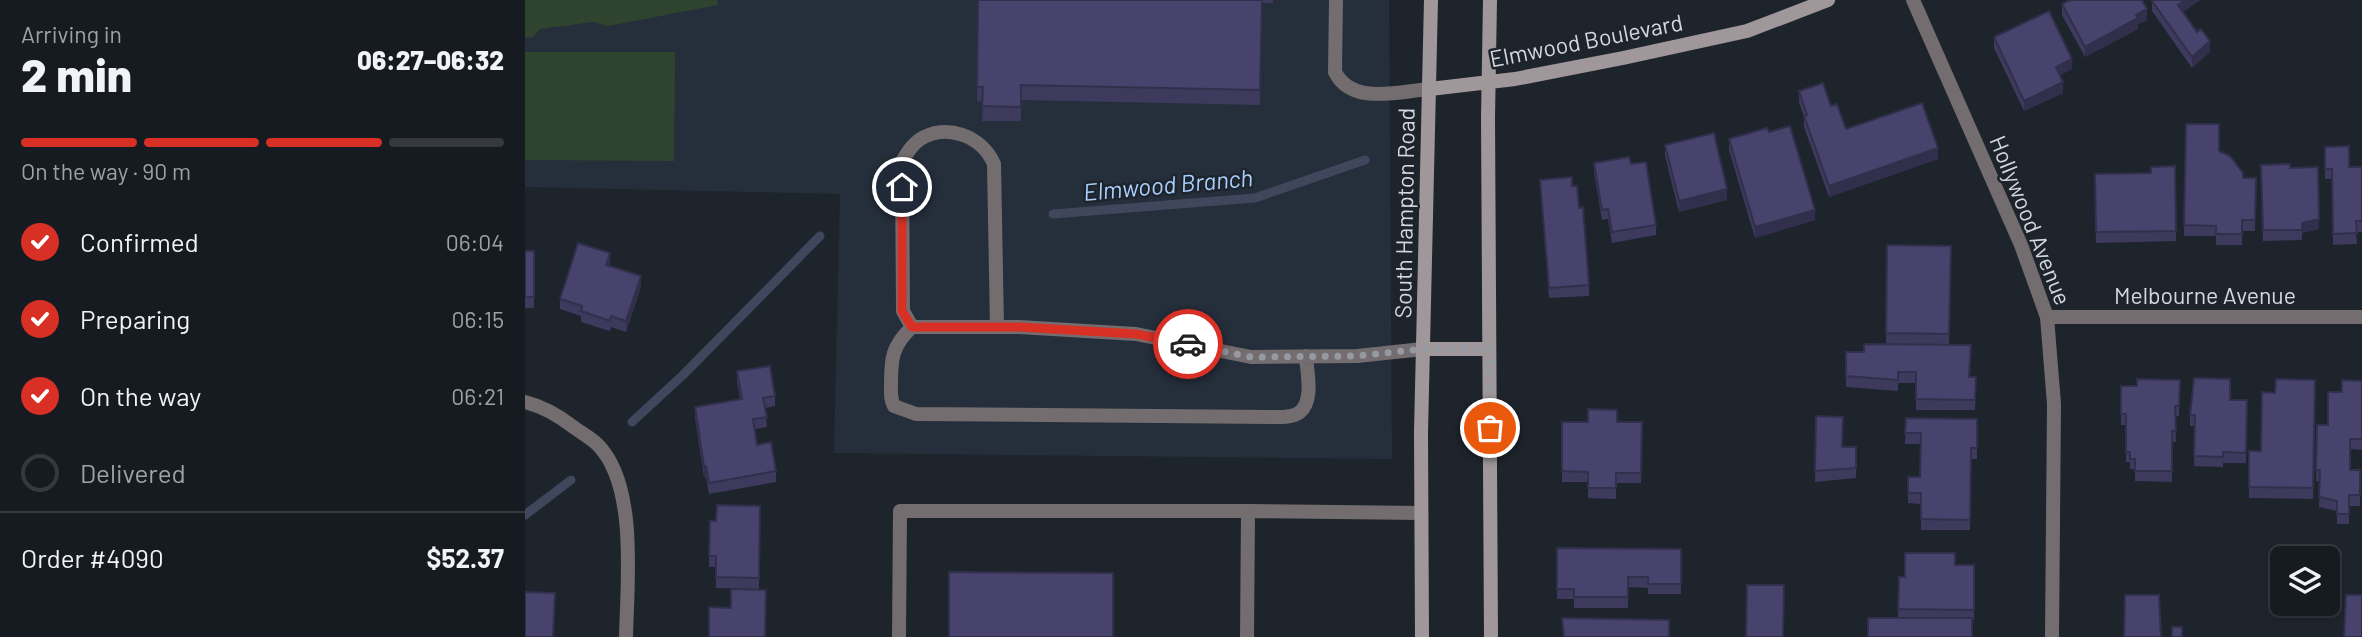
<!DOCTYPE html>
<meta charset="utf-8">
<style>
body{margin:0;font-family:Barlow,sans-serif;background:#23282e;color:#f1f3f6;height:100vh;display:flex;flex-direction:column;font-size:26px;white-space:nowrap}
*{box-sizing:border-box;margin:0}
p{font-size:23px;color:#9ea1a5}
.icon{flex:none;width:38px;height:38px;fill:none;stroke:currentColor;stroke-width:2;stroke-linecap:round;stroke-linejoin:round}
.map{position:relative;flex:1;overflow:hidden}
.details{display:flex;flex-direction:column;background:#161b21;width:525px}
.details>*{flex:none}
.buttons{position:absolute;left:1745px;top:546px;display:grid;gap:14px}
.buttons a{display:grid;place-items:center;width:70px;height:70px;border-radius:10px;background:#161b21;box-shadow:0 2px 5px #0004,0 0 0 2px #35393f;font-size:35px}
.pin{position:absolute;display:grid;place-items:center;width:60px;height:60px;color:#fff;margin:-30px;border:4px solid #fff;border-radius:50%;box-shadow:0 2px 7px #0007}
.courier{position:absolute;display:grid;place-items:center;width:70px;height:70px;margin:-35px;border:5px solid #d93025;border-radius:50%;background:#fff;color:#222;box-shadow:0 2px 9px #0007}
.overview em{font-style:normal;font-weight:800}
.overview div{display:flex;flex-direction:column-reverse}
.overview{display:flex;align-items:center;justify-content:space-between;height:119px;padding:0 21px}
h1{font-size:46px;font-weight:800;line-height:52px}
.bar{display:grid;grid-template-columns:repeat(4,1fr);gap:10px 7px;align-content:center;height:84px;padding:0 21px}
.bar i{height:9px;border-radius:5px;background:#35393f}
.bar .on{background:#d93025}
.bar p{grid-column:span 4}
.line{display:flex;align-items:center;gap:18px;padding:0 21px;border-top:2px solid #35393f}
.line div{flex:1}
ol{padding:0 21px;list-style:none}
li{display:flex;align-items:center;gap:21px;height:77px}
li p{margin-inline-start:auto}
li .icon{padding:7px;border-radius:50%;background:#d93025;color:#fff;stroke-width:4}
li:last-child{color:#9ea1a5}
li i{width:38px;height:38px;border:4px solid #35393f;border-radius:50%}
main{display:flex;flex:1;min-height:0}
.map>svg:first-child{display:block}
.built{fill:#252e3b}
.green{fill:#2e442f}
.lines{fill:none;stroke-linecap:round;stroke-linejoin:round}
.stream{stroke:#40475d;stroke-width:9}
.lane{stroke:#736d6f;stroke-width:14}
.street{stroke:#736d6f;stroke-width:14}
.secondary{stroke:#a0979a;stroke-width:14}
.wall{fill:#3d3a5d}
.shaded-wall{fill:#322f4c}
.building{fill:#47436c;stroke:#322f4c;stroke-width:2}
.done{stroke:#959aa0;stroke-width:7;stroke-dasharray:0 12.6}
.route{stroke:#d93025;stroke-width:9}
.labels{text-anchor:middle;dominant-baseline:central;stroke-width:5;stroke-linejoin:round;paint-order:stroke}
.street-label{font-size:23px;fill:#d5d9df;stroke:#1e242c}
.water-label{font-size:24px;font-style:italic;fill:#a9d0ff;stroke:#1e242c}
</style>
<main>
<section class="details">
<div class="overview"><div><h1>2 min</h1><p>Arriving in</p></div><em>06:27–06:32</em></div>
<div class="bar"><i class="on"></i><i class="on"></i><i class="on"></i><i></i><p>On the way · 90 m</p></div>
<ol>
<li><svg class="icon" aria-label="check" viewBox="0 0 24 24"><path d="M5 12l5 5 9-10"/></svg>Confirmed<p>06:04</p></li>
<li><svg class="icon" aria-label="check" viewBox="0 0 24 24"><path d="M5 12l5 5 9-10"/></svg>Preparing<p>06:15</p></li>
<li><svg class="icon" aria-label="check" viewBox="0 0 24 24"><path d="M5 12l5 5 9-10"/></svg>On the way<p>06:21</p></li>
<li><i></i>Delivered</li>
</ol>
<div class="line" style="height:91px"><div>Order #4090</div><b>$52.37</b></div>
</section>
<div class="map">
<svg width="1837" height="637" viewBox="0 0 1837 637">
<rect width="100%" height="100%" fill="#1e242c"/>
<!-- built -->
<path class="built" d="M0,0h864l3,459 -558,-6 6,-259 -315,-7z"/>
<!-- green -->
<path class="green" d="M0,0h192l1,5 -110,21 -15,-4 -53,7 -7,8 -8,1z
M0,52h150l-1,109 -149,-1z"/>
<g class="lines">
<!-- stream -->
<path class="stream" d="M528,214l202,-16 110,-38
M107,422l51,-47 137,-139
M0,515l46,-35"/>
<!-- lane -->
<path class="lane" d="M811,0l-1,72c17,34 64,19 95,17
M387,327l-9,-16 -1,-149c4,-8 9,-16 17,-22 27,-18 63,-4 75,24l3,163
M781,356c1,17 8,44 -6,56 -7,6 -21,5 -29,5l-355,-3 -22,-8c-4,-7 -3,-14 -3,-22 0,-26 1,-38 21,-57h107l117,7 115,23 106,-1 66,-7
M374,637l1,-126h348
M722,637l1,-126 173,2"/>
<!-- street -->
<path class="street" d="M1388,0l108,245 26,72 7,87 -2,233
M1522,317h315
M0,402c16,4 34,14 47,24 8,6 19,12 26,19 40,41 29,139 28,192"/>
<!-- secondary -->
<path class="secondary" d="M965,0l-2,118 3,519
M905,89l85,-10 108,-21 124,-27 81,-31
M898,349h66
M897,637l-1,-205 10,-432"/>
</g>
<!-- wall -->
<path class="wall" d="M453,0h295v3h-11l-2,102 -239,-5v21h-39l1,-19 -6,-1z
M1628,0h47l-17,12 27,40 -18,16 -40,-57v-10z
M1537,4l85,16 -9,4v5l-53,28 -23,-42z
M1469,37l78,32 -12,6 3,18 -39,18 -30,-63z
M1274,91l32,15 15,23 92,30 -109,38 -25,-70v-10l-5,-15z
M1661,124l33,27 24,27h13l-1,53h-13v14h-26v-9h-32z
M1244,132l46,88 -60,18 -26,-88v-11z
M1140,145l62,55 -48,12 -14,-56z
M1800,147l24,20h13v65h-6l1,12 -24,1 -1,-66h-7z
M1069,163l62,62v10l-44,8 -4,-24 -6,1 -8,-47z
M1736,165l29,3 29,61 -17,4v7l-39,1z
M1650,166l1,75 -80,2 -1,-69 56,-1z
M1015,180l32,6 7,22 10,77v11l-40,2z
M1362,245l64,1 -2,99 -63,-1z
M0,251h9v57h-9z
M85,264l-1,2 32,21 -15,45 -15,-5 -1,4 -29,-9v-6l-21,-7v-10z
M1446,356l-2,21h7l-1,33h-59v-27h-18v8l-52,-4v-11z
M212,371l38,25v10l-10,2 2,19 -12,2 2,16 19,26v11l-67,12 -3,-17h-2l-9,-59v-11l45,-8 -3,-17z
M1655,380l-1,36h-4l1,26h-4v40l-37,-1v-12h-5v-7h-4v-37h-5v-39h16z
M1790,380l-2,119 -64,-1v-47h12l14,-58z
M1837,381v69l-12,-1v21h10v36h-11v18h-12v-13l-18,-4 1,-26h-4l1,-56h11l14,-33z
M1705,400h17l-1,63h-23v4l-29,-1 1,-40h-5v-11z
M1291,416l27,31h13v31l-41,4z
M1381,418l71,1v40h-6l-1,71h-49v-26l-13,-1v-26h12v-33h-15z
M1037,422h80l-1,61h-25v16l-28,-1v-16h-26z
M235,506l-1,83 -43,-1v-21h-7v-11l7,-35z
M1032,548l124,1v45h-33v-6l-20,-1v21h-54v-9h-17z
M1430,565h19v55l-76,-2 1,-41h6z"/>
<!-- shaded-wall -->
<path class="shaded-wall" d="M1660,0h15l-22,15v-10z
M1622,9v11l-9,4v5l-53,28v-10l51,-32z
M1685,41v11l-18,16v-11z
M1547,59v10l-16,8v-10z
M1538,82v11l-39,18v-10z
M1413,148v11l-109,38v-11z
M1202,189v11l-48,12v-11z
M1290,210v10l-60,18v-11z
M1794,219v10l-17,4v-10z
M85,253v11l-4,11v-10z
M116,276v11l-15,45v-11z
M181,466v11h-2v-10z"/>
<!-- building -->
<path class="building" d="M453,0h284l-2,90 -239,-5v22l-39,-1 1,-19h-6z
M1545,0h72l5,9 -11,6 2,3 -53,29 -23,-43z
M1628,0h32l-7,5 19,27 4,-3 9,12 -18,16 -40,-56z
M1524,11l23,48 -16,8 7,15 -39,19 -30,-64z
M1298,83l8,23 6,-2 9,25 76,-26 16,45 -109,38 -25,-70 3,-1 -8,-24z
M1661,124h33v27l11,5 13,17v5h13l-1,42h-13v14h-26v-8l-32,-1z
M1265,126l25,84 -60,17 -26,-88 38,-11 2,4z
M1189,133l13,56 -48,12 -14,-56z
M1824,146v21h13v54h-6l1,12 -24,1 -1,-65h-7v-22z
M1104,157l2,7 15,-2 10,63 -44,7 -4,-23 -6,1 -8,-47z
M1765,164v4l28,-1 1,52 -17,4v7h-39l-2,-65z
M1650,166l1,65 -80,1 -1,-58 56,-1v-6z
M1047,177v9h5l2,22 4,-1 6,78 -40,3 -9,-108z
M53,243l32,10 -4,12 35,11 -15,45 -15,-5 -1,5 -29,-10 1,-5 -22,-7z
M1362,245l64,1 -2,88 -63,-1z
M0,251h9v46h-9z
M1339,344l107,1 -2,32h7l-1,23 -59,-1v-27h-18v8l-52,-4v-24h18z
M245,366l5,30 -12,2 4,19 -14,2 4,26 14,-3 5,29 -67,12 -3,-17 -2,1 -9,-60 47,-8 -5,-28z
M1669,378l36,1v21h17l-1,53 -23,-1v5l-29,-1 1,-41h-5z
M1612,379l43,1 -1,26h-4l1,25h-4v40h-37v-12h-5v-7h-4v-38h-5v-28h16z
M1751,379l39,1 -2,108 -64,-1v-36h12l1,-59 13,1z
M1817,380l20,1v58h-12v31h10v25h-11v19h-12v-13l-18,-4 1,-27h-4l1,-45h11v-33h14z
M1063,409l29,1v12h25l-1,51h-25v15h-28v-16l-26,-1v-49h26z
M1291,416l27,1 -1,30h14v21l-41,3z
M1381,418l71,1v29h-6l-1,72 -49,-1v-26h-13v-16h12l1,-44h-16z
M192,505l43,1 -1,72 -43,-1v-21h-7l1,-35h6z
M1032,548l124,1v35h-33v-7h-20v20h-54v-8h-17z
M1380,553h50v12h19v45l-76,-1 1,-32h6z
M424,572l164,1v64h-164z
M1222,585h37l-1,52h-37z
M206,589l35,1 -1,47h-56v-30l22,1z
M0,592l30,1 -2,44h-28z
M1600,595h34l2,42h-37z
M1821,595h16v42h-18z
M1037,618l107,2v17h-105z
M1343,618h104v19h-104z
M1647,627h10v10h-10z"/>
<g class="lines">
<!-- done -->
<path class="done" d="M663,344l63,13 106,-1 66,-7h66l1,79"/>
<!-- route -->
<path class="route" d="M377,187v124l10,16h107l117,7 52,10"/>
</g>
<g class="labels">
<!-- street labels -->
<g class="street-label">
<text transform="translate(1061 40) rotate(-11)">Elmwood Boulevard</text>
<text transform="translate(879 213) rotate(-89)">South Hampton Road</text>
<text transform="translate(1506 220) rotate(68)">Hollywood Avenue</text>
<text x="1680" y="295">Melbourne Avenue</text>
</g>
<!-- water labels -->
<g class="water-label">
<text transform="translate(643 184) rotate(-5)">Elmwood Branch</text>
</g>
</g>
</svg>
<div class="buttons">
<a><svg class="icon" aria-label="layers" viewBox="0 0 24 24"><path d="M12 4l9 5-9 5-9-5zM3 14l9 5 9-5"/></svg></a>
</div>
<div class="pin" style="left:965px;top:428px;background:#ea580c"><svg class="icon" aria-label="bag" viewBox="0 0 24 24"><path d="M5 8h14l-1 12H6zM9 8a3 3 0 0 1 6 0"/></svg></div>
<div class="pin" style="left:377px;top:187px;background:#1f2937"><svg class="icon" aria-label="home" viewBox="0 0 24 24"><path d="M3 11l9-7 9 7M6 9v11h12V9"/></svg></div>
<div class="courier" style="left:663px;top:344px"><svg class="icon" aria-label="car" viewBox="0 0 24 24"><path d="M5 17H2v-5l4-1 3-4h7l3 4 3 1v5h-3M9 17h6M6 11h13"/><circle cx="7" cy="17" r="2"/><circle cx="17" cy="17" r="2"/></svg></div>
</div>
</main>
